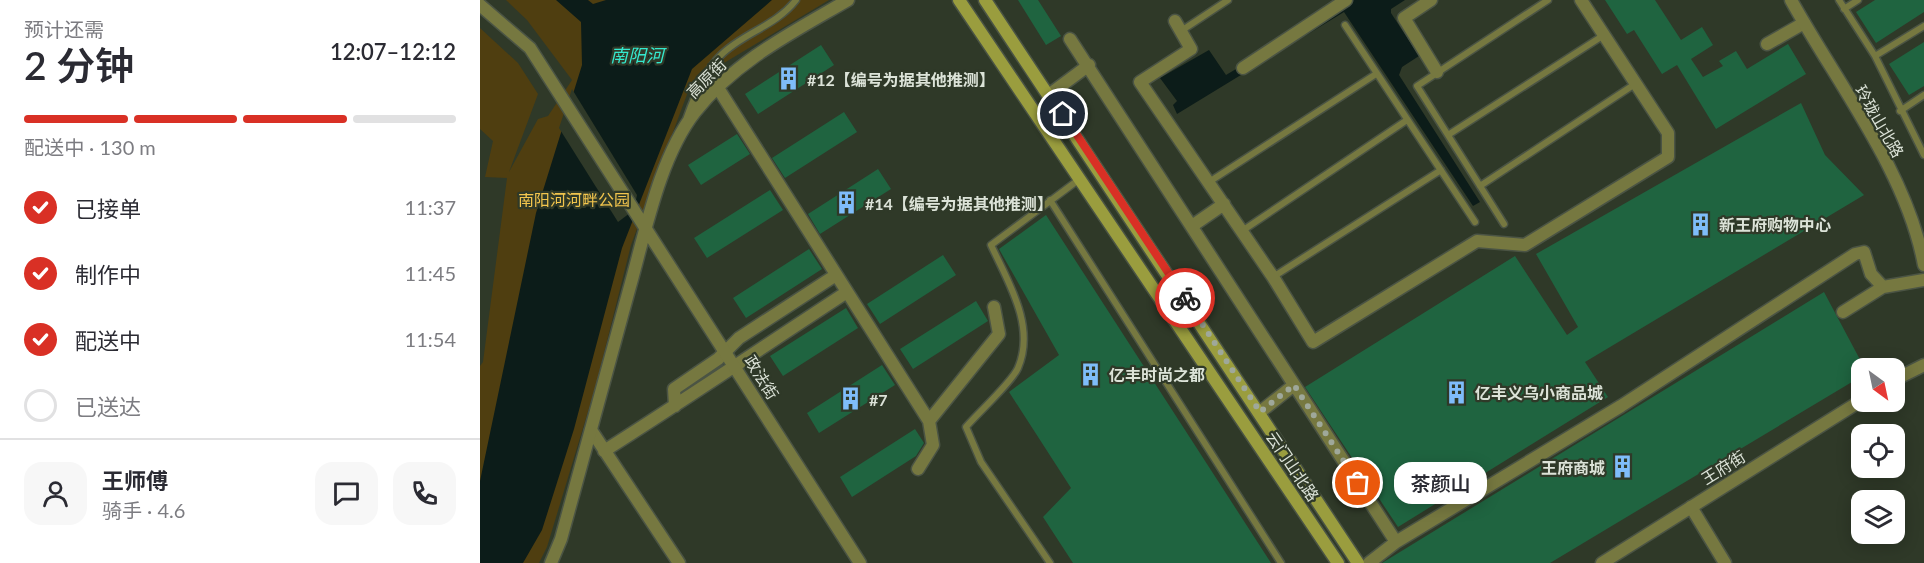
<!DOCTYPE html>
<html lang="zh">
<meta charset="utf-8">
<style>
body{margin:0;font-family:Lato,"Noto Sans SC",sans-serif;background:#f7f7f7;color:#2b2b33;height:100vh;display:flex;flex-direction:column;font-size:22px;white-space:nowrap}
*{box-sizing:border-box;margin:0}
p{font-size:20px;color:#7c7c81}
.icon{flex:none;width:33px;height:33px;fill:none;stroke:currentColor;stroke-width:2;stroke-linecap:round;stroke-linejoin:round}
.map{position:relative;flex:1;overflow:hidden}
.drawer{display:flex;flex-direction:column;background:#fff;width:480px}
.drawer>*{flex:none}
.needle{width:39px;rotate:147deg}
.fabs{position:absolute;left:1371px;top:358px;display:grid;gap:12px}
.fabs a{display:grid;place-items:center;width:54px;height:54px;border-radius:12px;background:#fff;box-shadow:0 3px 15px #0003;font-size:30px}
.pin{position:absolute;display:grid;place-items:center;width:51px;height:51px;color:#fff;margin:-26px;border:3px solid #fff;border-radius:50%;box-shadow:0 2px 6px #0007}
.courier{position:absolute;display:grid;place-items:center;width:60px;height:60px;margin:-30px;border:4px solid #d93025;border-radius:50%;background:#fff;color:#222;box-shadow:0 2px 8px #0007}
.bubble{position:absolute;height:42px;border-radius:18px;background:#fff;box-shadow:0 3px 15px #0003;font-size:20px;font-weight:600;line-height:42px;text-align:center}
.overview em{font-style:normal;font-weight:600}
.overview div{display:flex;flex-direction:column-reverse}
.overview{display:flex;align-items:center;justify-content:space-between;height:102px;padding:0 24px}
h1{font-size:39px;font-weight:600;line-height:45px}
.bar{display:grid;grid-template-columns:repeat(4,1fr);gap:9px 6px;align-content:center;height:72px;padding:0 24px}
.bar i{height:8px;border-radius:4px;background:#e1e1e2}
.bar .active{background:#d93025}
.bar p{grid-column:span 4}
.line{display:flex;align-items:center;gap:15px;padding:0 24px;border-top:2px solid #e1e1e2}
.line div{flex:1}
.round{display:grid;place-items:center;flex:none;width:63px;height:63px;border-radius:18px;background:#f7f7f7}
ol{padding:0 24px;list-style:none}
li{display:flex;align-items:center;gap:18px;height:66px}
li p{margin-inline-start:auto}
li .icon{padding:6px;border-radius:50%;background:#d93025;color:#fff;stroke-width:4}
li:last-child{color:#7c7c81}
li i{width:33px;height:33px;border:3px solid #e1e1e2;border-radius:50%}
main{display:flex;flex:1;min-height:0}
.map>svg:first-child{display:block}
.green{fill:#4f3e10}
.water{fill:#0c1c19}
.pier{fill:#2f3928}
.building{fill:#1f6440}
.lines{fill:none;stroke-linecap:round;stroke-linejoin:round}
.service-casing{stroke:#4b5444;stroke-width:9}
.minor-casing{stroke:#4b5444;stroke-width:15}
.tertiary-casing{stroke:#4b5444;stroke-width:15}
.secondary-casing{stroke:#4b5444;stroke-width:15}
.service{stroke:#767840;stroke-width:6}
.minor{stroke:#767840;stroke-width:12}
.tertiary{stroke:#767840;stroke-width:12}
.secondary{stroke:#9a9d3e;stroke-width:12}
.done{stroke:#9fa89a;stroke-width:6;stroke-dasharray:0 10.8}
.route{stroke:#d93025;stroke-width:8}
.labels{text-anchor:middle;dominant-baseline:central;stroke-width:4.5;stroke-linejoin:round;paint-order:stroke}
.street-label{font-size:16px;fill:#dce3d8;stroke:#2f3928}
.poi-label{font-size:16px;font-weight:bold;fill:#dce3d8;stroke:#2f3928;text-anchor:start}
.park-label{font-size:16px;fill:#f2c54d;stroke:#2f3928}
.water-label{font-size:18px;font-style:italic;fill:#35e9ce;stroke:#2f3928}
</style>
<main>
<section class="drawer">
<div class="overview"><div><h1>2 分钟</h1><p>预计还需</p></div><em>12:07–12:12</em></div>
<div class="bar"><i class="active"></i><i class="active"></i><i class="active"></i><i></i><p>配送中 · 130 m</p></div>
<ol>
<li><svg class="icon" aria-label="check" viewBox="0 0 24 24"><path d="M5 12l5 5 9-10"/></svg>已接单<p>11:37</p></li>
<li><svg class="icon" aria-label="check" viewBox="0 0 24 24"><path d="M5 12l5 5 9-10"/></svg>制作中<p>11:45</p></li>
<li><svg class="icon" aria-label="check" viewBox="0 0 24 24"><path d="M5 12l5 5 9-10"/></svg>配送中<p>11:54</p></li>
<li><i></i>已送达</li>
</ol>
<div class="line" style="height:108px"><a class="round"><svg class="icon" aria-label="person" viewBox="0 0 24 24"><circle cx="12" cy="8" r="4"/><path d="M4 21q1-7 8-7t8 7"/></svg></a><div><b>王师傅</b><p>骑手 · 4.6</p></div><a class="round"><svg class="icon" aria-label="chat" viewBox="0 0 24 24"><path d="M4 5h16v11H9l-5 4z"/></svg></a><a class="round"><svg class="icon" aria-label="phone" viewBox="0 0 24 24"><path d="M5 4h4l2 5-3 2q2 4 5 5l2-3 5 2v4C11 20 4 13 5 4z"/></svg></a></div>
</section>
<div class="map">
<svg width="1444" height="563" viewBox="0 0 1444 563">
<rect width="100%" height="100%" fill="#2f3928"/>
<!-- green -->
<path class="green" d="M26,0h323l-110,66 -30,23 -58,156 -35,140 -49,162 -8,16h-59v-197l3,-4 24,-184 -22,-1 8,-36 -13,-12v-101l38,35 20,31 -29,78 29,-53 10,-3 24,-36 -45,-60z"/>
<!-- water -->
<path class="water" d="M76,0h32l5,4 13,-4h166l-80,69 -70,179 -48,181 -32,101 -19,33h-43v-82l56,-268 46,-148 -1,-43z
M872,0h53l-14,9v4l28,43 -17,11 -3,8 81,127 -7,4 -129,-194 -167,102 -4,-9 4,-4 -17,-23 49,-28 17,25z"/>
<!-- pier -->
<path class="pier" d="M92,89l65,106 -3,15 -16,12 -59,-94z"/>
<!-- building -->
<path class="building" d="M538,0h20l23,36 -15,9z
M1125,0h50l26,40 21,-13 11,18 -22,14 12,18 20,-11 -4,-5 17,-10 11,18 41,-25 18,30 -90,55 -39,-64 -15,9 -28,-44 -7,4z
M1395,0h49v12l-48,31 -20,-31z
M1444,42v44l-15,9 -20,-31z
M341,45l13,20 -76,49 -13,-20z
M1321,103l24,52 39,40 -279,167 23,35 -210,130 -93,-140 210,-131 52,79 11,-8 -42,-73z
M364,112l13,20 -72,46 -13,-20z
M257,134l13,20 -49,31 -13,-20z
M398,169l13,20 -71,45 -12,-20z
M290,190l13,20 -76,48 -13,-20z
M566,215l225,348h-198l-30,-46 28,-29 -62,-96 50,-37 -60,-106z
M329,249l13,20 -76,49 -13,-20z
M463,255l13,20 -76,49 -13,-20z
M1344,292l41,77h-3v7l-312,187h-168z
M496,301l12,20 -75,48 -13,-20z
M366,308l12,20 -75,48 -13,-20z
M402,365l13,20 -76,48 -12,-20z
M435,429l9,14 -8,13 -64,41 -12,-20z"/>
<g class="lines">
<defs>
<path id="service" d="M1359,0l36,56 49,99
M1364,9l14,-9
M865,25l130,197
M701,31l47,-31
M1395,56l49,-30
M1420,111l24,-16
M207,117c7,-20 18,-46 34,-62 22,-22 55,-29 75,-55
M968,135l156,-100
M729,182l167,-108
M1000,186l155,-102
M570,200l231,363
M1024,224l-87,-138 131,-86
M762,231l165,-111
M793,277l168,-107
M570,563l-69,-101 -15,-35c12,-14 46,-45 52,-59 18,-42 -10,-86 -27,-123l90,-67"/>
<path id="minor" d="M951,0l-27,18 33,54
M695,21l16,28 -51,33 133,195 40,65 164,-101 48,4 143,-88v-24l-87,-133
M590,39l326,503
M1287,44l37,-21
M763,68l103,-68
M238,88l211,333
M570,94l39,-29
M712,226l32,-22
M1363,312l40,-25
M195,406l-1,-17 44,-30 21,-21 97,-63
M780,412l34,-27
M111,430l88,133
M124,451c82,-52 162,-106 243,-159
M438,469l15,-24 -4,-24 70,-87 -5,-27
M1211,507l34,56
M889,563l27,-21 225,-136 234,-152 9,-2 7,22 12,13 41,-7"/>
<path id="tertiary" d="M1311,0c46,83 116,172 133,265
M0,5l50,43 330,515
M1414,380l30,-15
M71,563l10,-24c23,-83 46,-166 68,-249 16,-56 30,-132 66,-178 40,-51 98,-80 153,-112
M1122,563l260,-163"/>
<path id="secondary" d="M479,0l379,563
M505,0l373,563"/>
</defs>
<!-- service casing -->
<use href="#service" class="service-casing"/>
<!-- minor casing -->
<use href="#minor" class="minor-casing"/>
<!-- tertiary casing -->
<use href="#tertiary" class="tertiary-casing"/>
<!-- secondary casing -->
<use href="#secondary" class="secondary-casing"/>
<!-- service -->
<use href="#service" class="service"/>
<!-- minor -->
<use href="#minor" class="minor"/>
<!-- tertiary -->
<use href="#tertiary" class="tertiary"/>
<!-- secondary -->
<use href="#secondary" class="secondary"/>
</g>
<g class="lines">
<!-- done -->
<path class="done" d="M705,298l75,114 34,-27 64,98"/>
<!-- route -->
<path class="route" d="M583,114l122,184"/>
</g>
<!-- icons -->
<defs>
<symbol id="building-bare" viewBox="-9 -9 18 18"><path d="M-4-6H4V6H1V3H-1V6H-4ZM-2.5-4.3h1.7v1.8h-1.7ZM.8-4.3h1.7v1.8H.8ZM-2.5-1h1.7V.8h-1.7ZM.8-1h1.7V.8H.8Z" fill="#7fbdfa" stroke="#2f3928" stroke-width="2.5" paint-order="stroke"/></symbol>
</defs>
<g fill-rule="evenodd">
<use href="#building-bare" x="292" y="62" width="33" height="33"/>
<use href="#building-bare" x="350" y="186" width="33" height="33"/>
<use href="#building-bare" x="1204" y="208" width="33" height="33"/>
<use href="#building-bare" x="594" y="358" width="33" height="33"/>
<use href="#building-bare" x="960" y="376" width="33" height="33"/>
<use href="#building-bare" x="354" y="382" width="33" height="33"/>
<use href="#building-bare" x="1126" y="450" width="33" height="33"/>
</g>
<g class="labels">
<!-- street labels -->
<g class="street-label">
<text transform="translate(226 78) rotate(-45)">高原街</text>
<text transform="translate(1400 121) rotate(60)">玲珑山北路</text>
<text transform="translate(282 377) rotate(58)">政法街</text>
<text transform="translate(813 466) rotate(56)">云门山北路</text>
<text transform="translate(1243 467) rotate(-32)">王府街</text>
</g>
<!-- poi labels -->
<g class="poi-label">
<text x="327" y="79">#12【编号为据其他推测】</text>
<text x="385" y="203">#14【编号为据其他推测】</text>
<text x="1239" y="224">新王府购物中心</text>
<text x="629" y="374">亿丰时尚之都</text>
<text x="995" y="392">亿丰义乌小商品城</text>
<text x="389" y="399">#7</text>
<text x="1125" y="467" text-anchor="end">王府商城</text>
</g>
<!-- park labels -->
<g class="park-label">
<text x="94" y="199">南阳河河畔公园</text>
</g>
<!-- water labels -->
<g class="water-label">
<text x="157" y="55">南阳河</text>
</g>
</g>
</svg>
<div class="fabs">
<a><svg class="needle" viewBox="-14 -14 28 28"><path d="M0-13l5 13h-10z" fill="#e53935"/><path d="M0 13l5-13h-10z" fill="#7c7c81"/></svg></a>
<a><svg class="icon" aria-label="locate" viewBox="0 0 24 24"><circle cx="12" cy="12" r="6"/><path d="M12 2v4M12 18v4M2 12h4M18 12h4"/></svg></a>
<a><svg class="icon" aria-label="layers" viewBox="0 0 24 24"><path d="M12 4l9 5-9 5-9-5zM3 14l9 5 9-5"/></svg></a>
</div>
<div class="pin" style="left:878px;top:483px;background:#ea580c"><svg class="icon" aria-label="bag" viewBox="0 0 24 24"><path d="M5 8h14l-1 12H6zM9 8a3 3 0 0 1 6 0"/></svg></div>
<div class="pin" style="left:583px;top:114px;background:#1f2937"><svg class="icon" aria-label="home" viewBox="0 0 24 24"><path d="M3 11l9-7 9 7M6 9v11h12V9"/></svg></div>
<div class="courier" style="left:705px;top:298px"><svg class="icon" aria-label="bike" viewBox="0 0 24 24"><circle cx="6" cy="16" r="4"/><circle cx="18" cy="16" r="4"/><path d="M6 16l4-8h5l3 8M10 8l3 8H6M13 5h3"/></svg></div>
<div class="bubble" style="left:914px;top:462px;width:93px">茶颜山</div>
</div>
</main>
